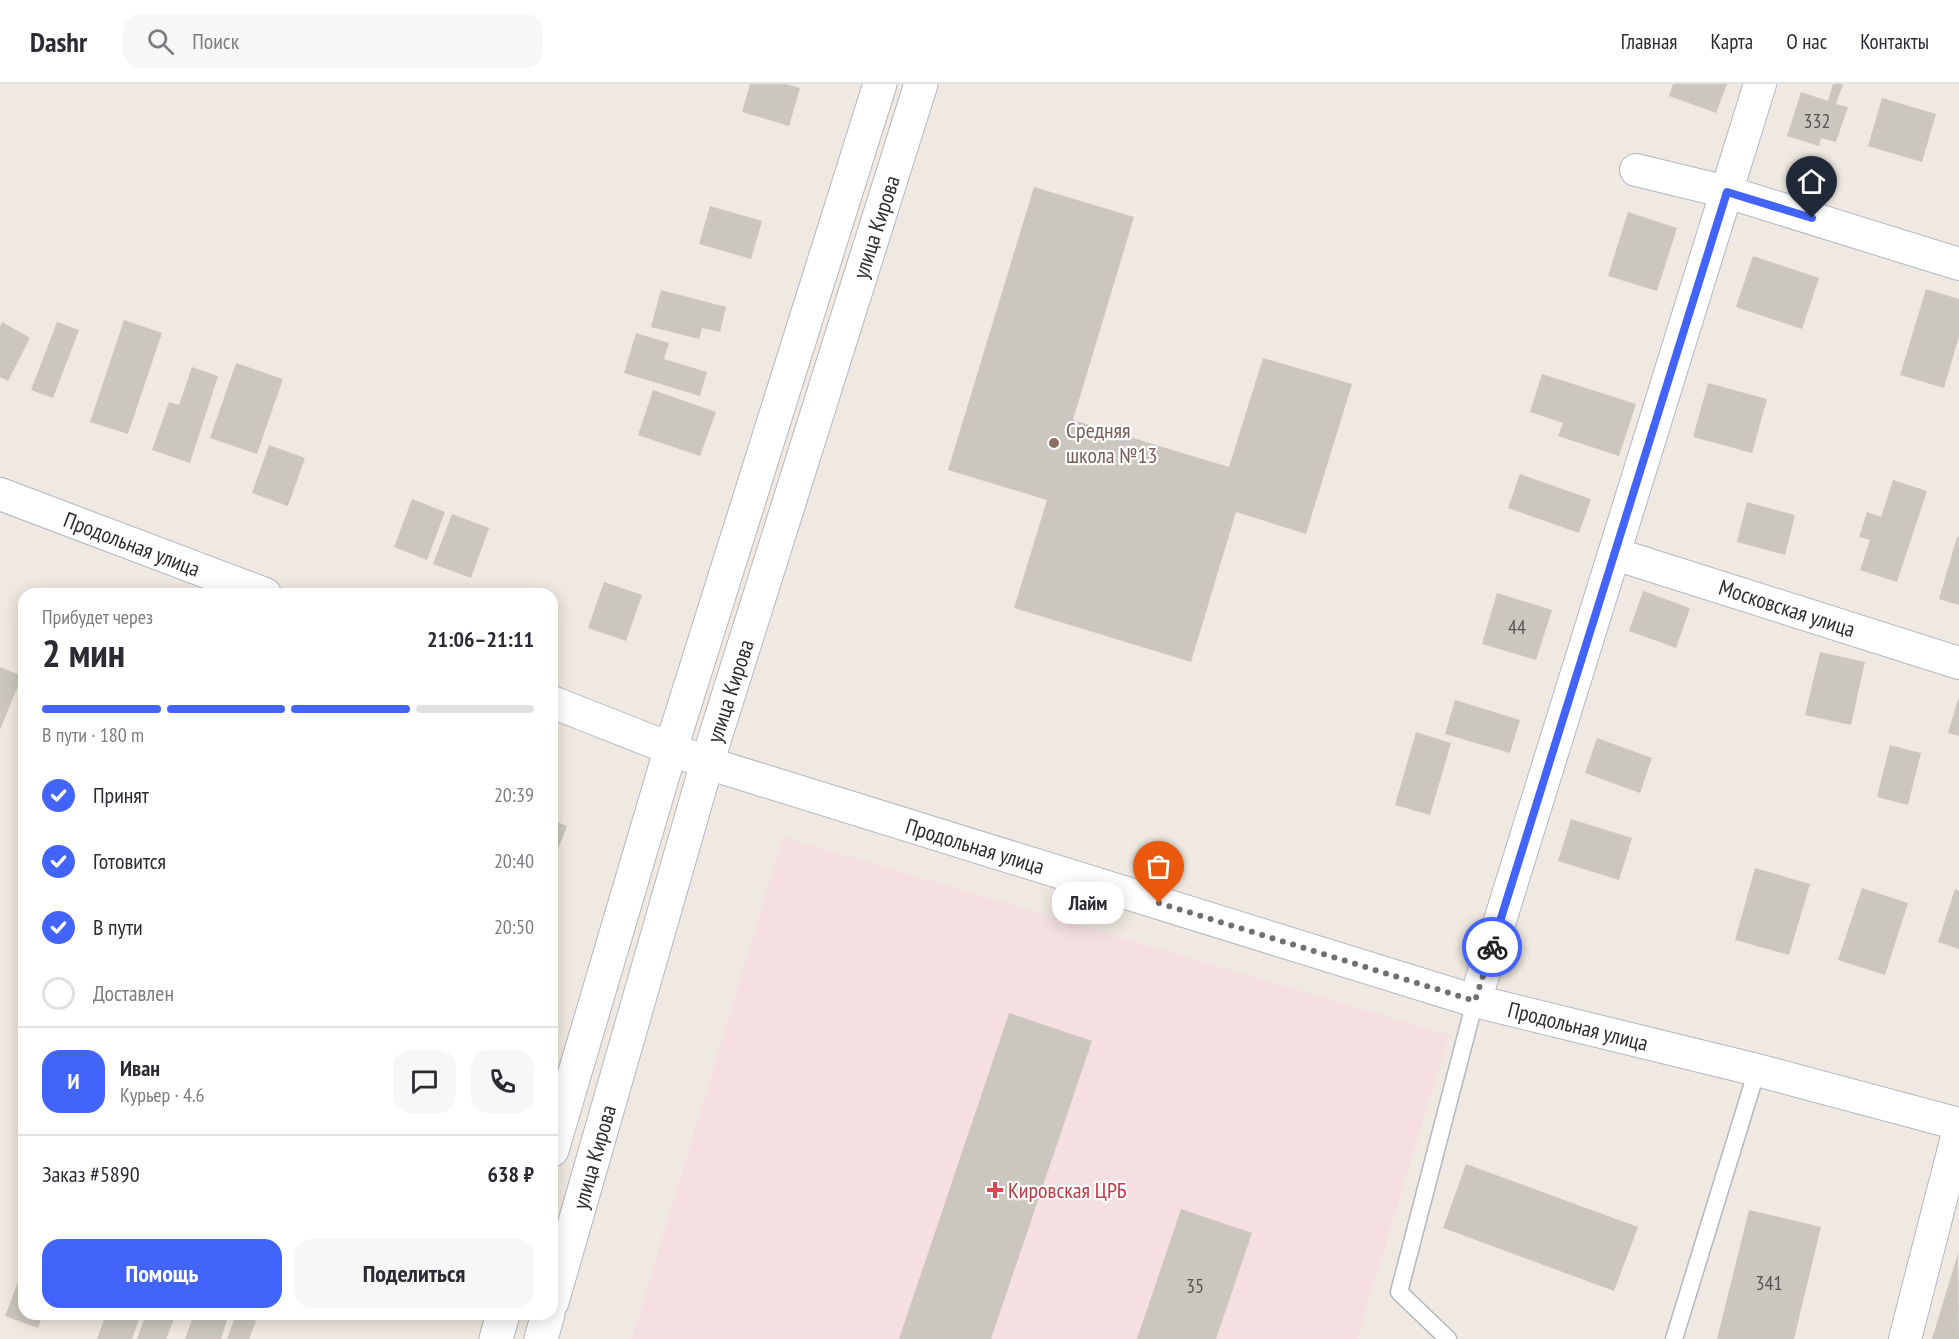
<!DOCTYPE html>
<html lang="ru">
<meta charset="utf-8">
<style>
body{margin:0;font-family:"PT Sans Narrow",sans-serif;background:#f7f7f7;color:#2b2b33;height:100vh;display:flex;flex-direction:column;font-size:22px;white-space:nowrap}
*{box-sizing:border-box;margin:0}
p{font-size:20px;color:#7c7c81}
.icon{flex:none;width:33px;height:33px;fill:none;stroke:currentColor;stroke-width:2;stroke-linecap:round;stroke-linejoin:round}
.map{position:relative;flex:1;overflow:hidden}
.details{position:absolute;left:18px;top:504px;width:540px;height:732px;display:flex;flex-direction:column;background:#fff;border-radius:18px;box-shadow:0 3px 15px #0003}
.details>*{flex:none}
.pin{position:absolute;display:grid;place-items:center;width:51px;height:51px;color:#fff;margin:-62px -26px;border-radius:50% 50% 50% 0;rotate:-45deg;box-shadow:0 0 6px #0007}
.pin .icon{rotate:45deg}
.courier{position:absolute;display:grid;place-items:center;width:60px;height:60px;margin:-30px;border:4px solid #4264fb;border-radius:50%;background:#fff;color:#222;box-shadow:0 2px 8px #0007}
.bubble{position:absolute;height:42px;border-radius:18px;background:#fff;box-shadow:0 3px 15px #0003;font-size:20px;font-weight:800;line-height:42px;text-align:center}
.head em{font-style:normal;font-weight:800}
.head div{display:flex;flex-direction:column-reverse}
.head{display:flex;align-items:center;justify-content:space-between;height:102px;padding:0 24px}
h1{font-size:39px;font-weight:800;line-height:45px}
.bar{display:grid;grid-template-columns:repeat(4,1fr);gap:9px 6px;align-content:center;height:72px;padding:0 24px}
.bar i{height:8px;border-radius:4px;background:#e1e1e2}
.bar .on{background:#4264fb}
.bar p{grid-column:span 4}
.line{display:flex;align-items:center;gap:15px;padding:0 24px;border-top:2px solid #e1e1e2}
.line div{flex:1}
.round{display:grid;place-items:center;flex:none;width:63px;height:63px;border-radius:18px;background:#f7f7f7}
ol{padding:0 24px;list-style:none}
li{display:flex;align-items:center;gap:18px;height:66px}
li p{margin-inline-start:auto}
li .icon{padding:6px;border-radius:50%;background:#4264fb;color:#fff;stroke-width:4}
li:last-child{color:#7c7c81}
li i{width:33px;height:33px;border:3px solid #e1e1e2;border-radius:50%}
.action{display:flex;gap:12px;margin-top:auto;padding:12px 24px}
.action a{flex:1;height:69px;border-radius:18px;background:#4264fb;color:#fff;font-size:24px;font-weight:800;line-height:69px;text-align:center}
.action a+a{background:#f7f7f7;color:#2b2b33}
header{display:flex;align-items:center;gap:36px;box-sizing:border-box;height:84px;padding:0 30px;background:#fff;border-bottom:2px solid #e1e1e2}
header strong{font-size:28px}
nav{display:flex;gap:33px;margin-inline-start:auto;font-size:21px}
.search{width:420px;height:54px;background:#f7f7f7;display:flex;align-items:center;gap:15px;box-sizing:border-box;padding:0 21px;border-radius:18px;color:#7c7c81;font-size:22px}
.map>svg:first-child{display:block}
.medical{fill:#f5dfe0}
.building{fill:#cbc7bf}
.lines{fill:none;stroke-linecap:round;stroke-linejoin:round}
.service-casing{stroke:#b4b7c1;stroke-width:19}
.minor-casing{stroke:#b4b7c1;stroke-width:34}
.tertiary-casing{stroke:#b4b7c1;stroke-width:35}
.service{stroke:#fff;stroke-width:16}
.minor{stroke:#fff;stroke-width:32}
.tertiary{stroke:#fff;stroke-width:33}
.done{stroke:#726f6d;stroke-width:6;stroke-dasharray:0 10.8}
.route{stroke:#4264fb;stroke-width:8}
.education-dot{fill:#8d6e63;stroke:#fff;stroke-width:2}
.health-dot{fill:#e0444e;stroke:#fff;stroke-width:2}
.labels{text-anchor:middle;dominant-baseline:central;stroke-width:4.5;stroke-linejoin:round;paint-order:stroke}
.number-label{font-size:20px;fill:#555452}
.street-label{font-size:22px;fill:#2e2e2e;stroke:#fff}
.education-label{font-size:22px;fill:#785e54;stroke:#fff;text-anchor:start}
.health-label{font-size:22px;fill:#be3a42;stroke:#fff;text-anchor:start}
</style>
<header>
<strong>Dashr</strong>
<div class="search"><svg class="icon" aria-label="search" viewBox="0 0 24 24"><circle cx="10" cy="10" r="6"/><path d="M15 15l6 6"/></svg>Поиск</div>
<nav><a>Главная</a><a>Карта</a><a>О нас</a><a>Контакты</a></nav>
</header>
<div class="map">
<svg width="1959" height="1255" viewBox="0 0 1959 1255">
<rect width="100%" height="100%" fill="#efe9e1"/>
<!-- medical -->
<path class="medical" d="M783,753l666,198 -92,304h-725z"/>
<!-- building -->
<path class="building" d="M750,0h36l14,4 -11,38 -47,-14z
M1673,0h54l-11,29 -47,-17z
M1833,0h10l-7,20 12,3 -12,35 -15,-4 -2,8 -32,-10 14,-44 27,9z
M1882,14l54,16 -14,48 -54,-16z
M1034,103l100,30 -61,203 156,47 34,-109 89,26 -46,150 -70,-22 -45,150 -177,-54 33,-108 -99,-30z
M710,122l52,15 -11,38 -52,-15z
M1628,128l49,16 -20,63 -49,-15z
M1753,172l66,22 -17,51 -66,-22z
M1926,205l33,10v37l-15,52 -44,-13z
M661,206l65,17 -6,25 -18,-4 -3,11 -48,-12z
M124,236l38,13 -34,101 -38,-12z
M2,238l28,16 -22,43 -8,-4v-50z
M57,238l22,8 -26,68 -22,-8z
M636,249l33,10 -5,16 43,13 -7,24 -76,-23z
M236,279l47,16 -26,75 -47,-16z
M192,283l26,9 -28,87 -38,-13 17,-48 10,3z
M1542,290l94,30 -17,52 -61,-20 5,-13 -33,-11z
M1708,299l59,16 -15,54 -59,-16z
M653,306l63,22 -16,44 -62,-21z
M269,361l36,13 -17,48 -36,-13z
M1520,390l71,25 -12,34 -71,-25z
M1893,396l34,11 -30,91 -37,-12 10,-30 -11,-3 8,-25 14,5z
M412,415l33,13 -18,48 -33,-13z
M1747,418l48,13 -10,40 -48,-13z
M452,430l37,14 -18,50 -38,-14z
M1957,453l2,1v67l-20,-6z
M604,498l38,13 -16,46 -38,-13z
M1643,507l47,17 -14,40 -47,-17z
M1497,509l55,17 -16,50 -54,-16z
M1820,568l45,10 -14,63 -46,-10z
M0,583l22,9 -22,54z
M1958,615h1v37l-11,-3z
M1455,616l65,20 -10,33 -65,-19z
M1416,648l35,11 -21,72 -35,-10z
M1597,654l55,20 -12,35 -55,-20z
M1890,661l31,8 -13,52 -31,-8z
M1571,735l61,19 -13,42 -61,-19z
M552,736l15,6 -15,39z
M1755,784l55,16 -21,71 -54,-15z
M1862,804l46,15 -23,72 -47,-15z
M1955,805l4,2v58l-21,-7z
M1009,929l83,28 -101,298h-92z
M1466,1080l172,63 -24,64 -171,-63z
M1181,1125l71,24 -36,106h-79z
M1749,1126l72,17 -27,112h-77z
M1958,1169l1,86h-27z
M24,1183v47h19l-5,14 -33,-12z
M106,1230h35l-9,25h-35z
M146,1230h30l-10,25h-29z
M194,1230h35l-8,25h-36z
M236,1230l20,7 -7,18h-22z"/>
<g class="lines">
<defs>
<path id="service" d="M1448,1255l-49,-47 76,-291
M1674,1255l83,-269"/>
<path id="minor" d="M1636,86l91,22 232,72
M0,410l265,100
M1615,470l344,109
M552,618l155,61 768,238 282,69 202,54
M1475,917l285,-917
M1905,1255l54,-210"/>
<path id="tertiary" d="M552,1066l119,-402 209,-664
M552,1218l155,-539 214,-679
M496,1255l7,-25
M541,1255l7,-25"/>
</defs>
<!-- service casing -->
<use href="#service" class="service-casing"/>
<!-- minor casing -->
<use href="#minor" class="minor-casing"/>
<!-- tertiary casing -->
<use href="#tertiary" class="tertiary-casing"/>
<!-- service -->
<use href="#service" class="service"/>
<!-- minor -->
<use href="#minor" class="minor"/>
<!-- tertiary -->
<use href="#tertiary" class="tertiary"/>
</g>
<g class="lines">
<!-- done -->
<path class="done" d="M1159,819l316,98 17,-54"/>
<!-- route -->
<path class="route" d="M1492,863l235,-755 85,26"/>
</g>
<!-- markers -->
<circle class="education-dot" cx="1054" cy="359" r="6"/>
<path class="health-dot" d="M992 1097h6v6h6v6h-6v6h-6v-6h-6v-6h6z"/>
<g class="labels">
<!-- number labels -->
<g class="number-label">
<text x="1817" y="37">332</text>
<text x="1517" y="543">44</text>
<text x="1769" y="1199">341</text>
<text x="1195" y="1202">35</text>
</g>
<!-- street labels -->
<g class="street-label">
<text transform="translate(876 143) rotate(-72)">улица Кирова</text>
<text transform="translate(132 460) rotate(21)">Продольная улица</text>
<text transform="translate(1787 524) rotate(18)">Московская улица</text>
<text transform="translate(730 607) rotate(-72)">улица Кирова</text>
<text transform="translate(975 762) rotate(17)">Продольная улица</text>
<text transform="translate(1578 942) rotate(14)">Продольная улица</text>
<text transform="translate(594 1073) rotate(-74)">улица Кирова</text>
</g>
<!-- education labels -->
<g class="education-label">
<text x="1066" y="346">Средняя<tspan x="1066" dy="25">школа №13</tspan></text>
</g>
<!-- health labels -->
<g class="health-label">
<text x="1008" y="1106">Кировская ЦРБ</text>
</g>
</g>
</svg>
<div class="pin" style="left:1159px;top:819px;background:#ea580c"><svg class="icon" aria-label="bag" viewBox="0 0 24 24"><path d="M5 8h14l-1 12H6zM9 8a3 3 0 0 1 6 0"/></svg></div>
<div class="pin" style="left:1812px;top:134px;background:#1f2937"><svg class="icon" aria-label="home" viewBox="0 0 24 24"><path d="M3 11l9-7 9 7M6 9v11h12V9"/></svg></div>
<div class="courier" style="left:1492px;top:863px"><svg class="icon" aria-label="bike" viewBox="0 0 24 24"><circle cx="6" cy="16" r="4"/><circle cx="18" cy="16" r="4"/><path d="M6 16l4-8h5l3 8M10 8l3 8H6M13 5h3"/></svg></div>
<div class="bubble" style="left:1052px;top:798px;width:72px">Лайм</div>
<section class="details">
<div class="head"><div><h1>2 мин</h1><p>Прибудет через</p></div><em>21:06–21:11</em></div>
<div class="bar"><i class="on"></i><i class="on"></i><i class="on"></i><i></i><p>В пути · 180 m</p></div>
<ol>
<li><svg class="icon" aria-label="check" viewBox="0 0 24 24"><path d="M5 12l5 5 9-10"/></svg>Принят<p>20:39</p></li>
<li><svg class="icon" aria-label="check" viewBox="0 0 24 24"><path d="M5 12l5 5 9-10"/></svg>Готовится<p>20:40</p></li>
<li><svg class="icon" aria-label="check" viewBox="0 0 24 24"><path d="M5 12l5 5 9-10"/></svg>В пути<p>20:50</p></li>
<li><i></i>Доставлен</li>
</ol>
<div class="line" style="height:108px"><b class="round" style="background:#4264fb;color:#fff">И</b><div><b>Иван</b><p>Курьер · 4.6</p></div><a class="round"><svg class="icon" aria-label="chat" viewBox="0 0 24 24"><path d="M4 5h16v11H9l-5 4z"/></svg></a><a class="round"><svg class="icon" aria-label="phone" viewBox="0 0 24 24"><path d="M5 4h4l2 5-3 2q2 4 5 5l2-3 5 2v4C11 20 4 13 5 4z"/></svg></a></div>
<div class="line" style="height:78px"><div>Заказ #5890</div><b>638 ₽</b></div>
<div class="action"><a>Помощь</a><a>Поделиться</a></div>
</section>
</div>
